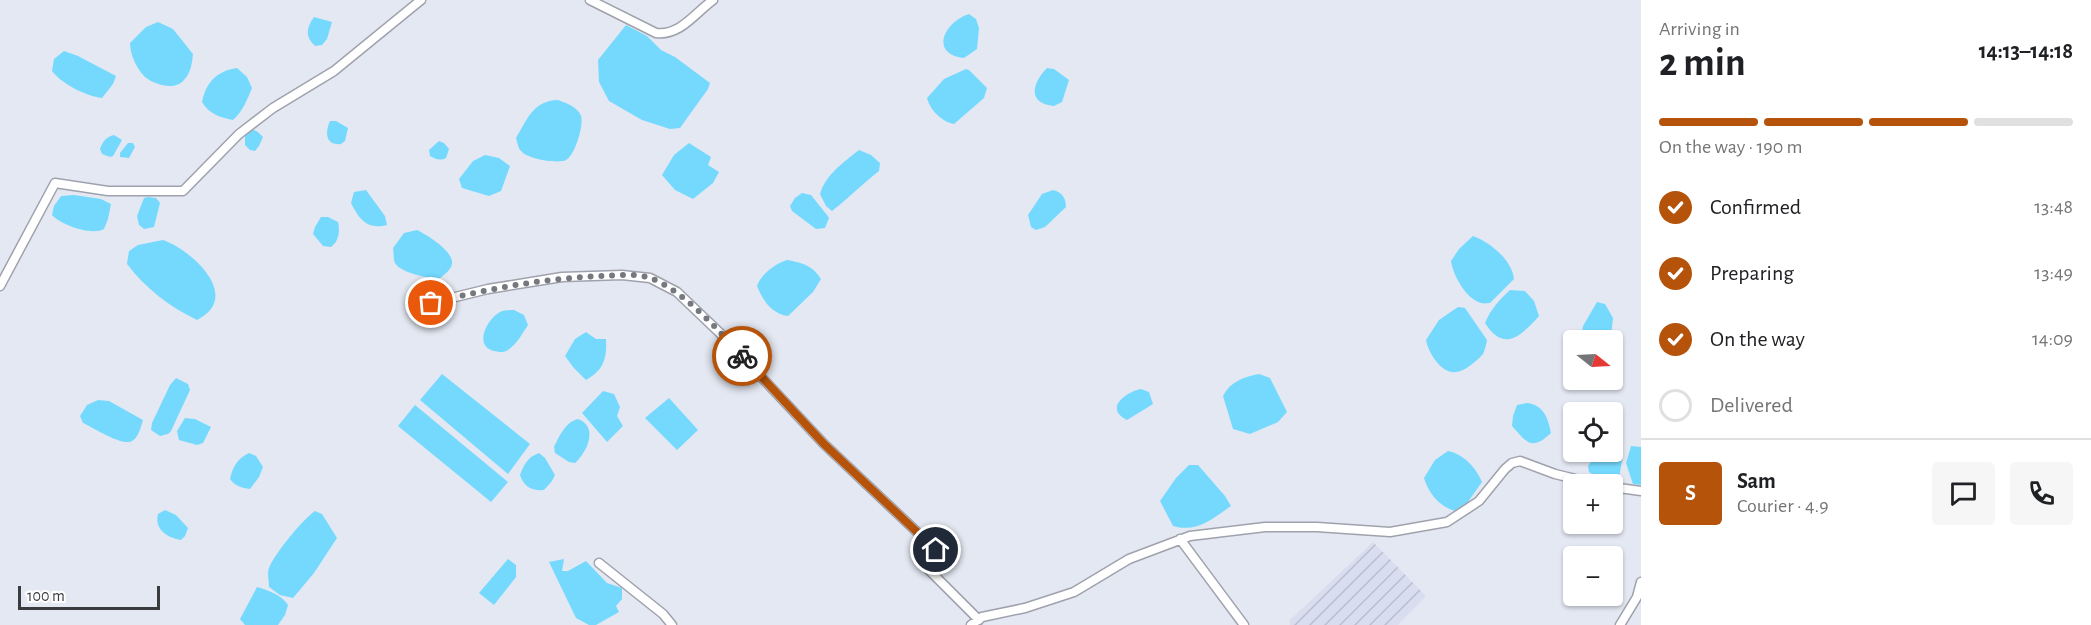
<!DOCTYPE html>
<meta charset="utf-8">
<style>
body{margin:0;font-family:"Alegreya Sans",sans-serif;background:#f6f6f6;color:#202124;height:100vh;display:flex;flex-direction:column;font-size:22px;white-space:nowrap}
*{box-sizing:border-box;margin:0}
p{font-size:20px;color:#757577}
.icon{flex:none;width:33px;height:33px;fill:none;stroke:currentColor;stroke-width:2;stroke-linecap:round;stroke-linejoin:round}
.map{position:relative;flex:1;overflow:hidden}
.details{display:flex;flex-direction:column;background:#fff;width:450px}
.details>*{flex:none}
.needle{width:39px;rotate:108deg}
.controls{position:absolute;left:1563px;top:330px;display:grid;gap:12px}
.controls a{display:grid;place-items:center;width:60px;height:60px;border-radius:6px;background:#fff;box-shadow:0 2px 4px #0004;font-size:30px}
.scale{position:absolute;left:18px;bottom:15px;width:142px;box-sizing:border-box;padding-left:6px;border:3px solid #393b3f;border-top:0;font-size:16px;line-height:21px;white-space:nowrap;color:#393b3f;-webkit-text-stroke:4px #fff;paint-order:stroke}
.pin{position:absolute;display:grid;place-items:center;width:51px;height:51px;color:#fff;margin:-26px;border:3px solid #fff;border-radius:50%;box-shadow:0 2px 6px #0007}
.courier{position:absolute;display:grid;place-items:center;width:60px;height:60px;margin:-30px;border:4px solid #b45309;border-radius:50%;background:#fff;color:#222;box-shadow:0 2px 8px #0007}
.headline em{font-style:normal;font-weight:600}
.headline div{display:flex;flex-direction:column-reverse}
.headline{display:flex;align-items:center;justify-content:space-between;height:102px;padding:0 18px}
h1{font-size:39px;font-weight:600;line-height:45px}
.bar{display:grid;grid-template-columns:repeat(4,1fr);gap:9px 6px;align-content:center;height:72px;padding:0 18px}
.bar i{height:8px;border-radius:4px;background:#e0e0e0}
.bar .active{background:#b45309}
.bar p{grid-column:span 4}
.line{display:flex;align-items:center;gap:15px;padding:0 18px;border-top:2px solid #e0e0e0}
.line div{flex:1}
.round{display:grid;place-items:center;flex:none;width:63px;height:63px;border-radius:6px;background:#f6f6f6}
ol{padding:0 18px;list-style:none}
li{display:flex;align-items:center;gap:18px;height:66px}
li p{margin-inline-start:auto}
li .icon{padding:6px;border-radius:50%;background:#b45309;color:#fff;stroke-width:4}
li:last-child{color:#757577}
li i{width:33px;height:33px;border:3px solid #e0e0e0;border-radius:50%}
main{display:flex;flex:1;min-height:0}
.map>svg:first-child{display:block}
.industrial{fill:url(#industrial-furrows)}
.water{fill:#75d9fe}
.lines{fill:none;stroke-linecap:round;stroke-linejoin:round}
.street-casing{stroke:#9fa2ac;stroke-width:11}
.street{stroke:#fff;stroke-width:8}
.done{stroke:#75787e;stroke-width:6;stroke-dasharray:0 10.8}
.route{stroke:#b45309;stroke-width:8}
</style>
<main>
<div class="map">
<svg width="1641" height="625" viewBox="0 0 1641 625">
<defs>
<pattern id="industrial-furrows" width="10" height="10" patternUnits="userSpaceOnUse" patternTransform="scale(1.5)"><rect width="10" height="10" fill="#d8deef"/><path d="M-1 1l2-2M0 10L10 0M9 11l2-2" fill="none" stroke="#babfce"/></pattern>
</defs>
<rect width="100%" height="100%" fill="#e4e8f2"/>
<!-- industrial -->
<path class="industrial" d="M1373,542l53,54 -28,29h-108v-5z"/>
<!-- water -->
<path class="water" d="M969,14l7,5 3,9 -2,21 -13,9c-35,-4 -20,-36 5,-44z
M314,17l18,5 -5,17 -5,6 -7,1c-10,-9 -9,-18 -1,-29z
M158,22l15,7 20,25c-1,9 -2,19 -9,26 -9,11 -29,5 -39,-3 -8,-8 -15,-22 -15,-34l16,-16z
M626,25l21,11 14,14 14,7 35,26 -2,6 -28,39 -10,1 -28,-9 -33,-19 -10,-19 -1,-22z
M64,51l14,5 38,20 -3,8 -11,14c-16,-2 -40,-14 -50,-27l2,-12z
M237,68l10,9 5,11c-5,12 -9,23 -19,32 -13,-3 -23,-5 -31,-18 4,-19 14,-31 35,-34z
M1047,68l7,1 15,11 -7,22 -8,4c-27,-2 -22,-23 -7,-38z
M966,69l3,1 18,18 -3,10 -30,26c-12,-2 -24,-14 -27,-26l17,-19z
M558,100c8,3 20,7 23,16 3,9 -6,39 -15,44 -8,4 -39,-1 -45,-9 -3,-3 -4,-10 -5,-13 12,-20 17,-37 42,-38z
M330,121h6l12,7 -3,13 -4,3c-16,2 -16,-12 -11,-23z
M252,129l6,3 5,5 -4,9 -4,5 -5,-1 -5,-5v-11z
M114,135l8,5 -9,16 -3,1 -8,-3 -2,-5c3,-8 6,-12 14,-14z
M439,141l5,2 5,6 -3,9c-6,3 -11,1 -16,-2l-1,-6z
M128,143h5l2,4 -6,11 -9,-1v-4z
M689,143l22,14 -3,8 11,7 -6,11 -20,16 -18,-9 -13,-15 12,-20z
M859,150l12,5 9,8 -1,8c-17,13 -30,27 -47,40l-6,-5 -6,-12c6,-20 24,-32 39,-44z
M485,155l14,3 11,8 -9,25 -12,5 -27,-8 -3,-9 14,-18z
M366,190l19,26 2,9c-20,5 -28,-6 -36,-22l3,-11z
M1053,190c9,2 13,8 13,17l-21,20 -9,3 -5,-3 -3,-12 14,-21z
M802,193l9,2 16,20 2,3 -4,10 -9,1 -24,-18 -2,-5 5,-8z
M74,195l27,4 10,5 -3,15 -4,10c-12,7 -43,-4 -52,-14l2,-9 7,-10z
M148,197l8,1 4,5 -6,24 -10,2 -5,-4 -2,-9 7,-18z
M321,217h7l10,5c2,9 1,19 -7,25l-8,-1 -10,-12 2,-7z
M417,230c10,5 37,21 35,34 -1,6 -8,11 -13,15 -10,-1 -39,-6 -44,-16 -2,-4 -1,-11 -2,-15l11,-15z
M1473,236c17,6 39,24 41,43l-24,24c-3,0 -6,1 -9,0 -15,-4 -28,-28 -30,-42l8,-12z
M163,240c29,10 80,57 34,80 -27,-13 -52,-32 -70,-56l2,-13 9,-6z
M787,260c16,3 25,5 34,19l-8,13 -25,24c-16,-2 -25,-15 -31,-30 4,-12 18,-22 30,-26z
M1510,290l15,1 9,10 5,15c-18,20 -35,37 -54,7 6,-14 14,-23 25,-33z
M1597,302l8,2 8,14 -2,19 -3,3h-25l-2,-1 2,-13z
M1458,307l7,1 22,32c-1,5 -2,10 -4,14 -5,6 -19,18 -27,18 -15,2 -28,-20 -30,-32l13,-20z
M514,310l10,5 4,10c-6,9 -11,19 -20,25 -5,3 -8,2 -14,1 -21,-5 -7,-32 6,-39 4,-2 10,-2 14,-2z
M586,332l10,7h10c1,19 -2,31 -20,41l-13,-13 -8,-11 10,-17z
M442,374l88,70 -22,30 -88,-74z
M1259,374l11,4 17,34 -9,10 -28,12 -17,-5 -10,-33c7,-14 20,-19 36,-22z
M176,378l12,6 2,6 -19,41 -3,3 -8,2 -9,-6 1,-7 18,-38z
M1141,389l8,3 4,12 -26,16c-23,-11 -2,-28 14,-31z
M603,391l11,3 6,13 -3,9 6,10 -16,16 -25,-29z
M669,398l29,32 -21,20 -32,-32z
M98,400l11,1 34,19c-2,6 -4,17 -11,21 -9,6 -40,-14 -49,-18l-3,-7 7,-11z
M1527,403c17,2 21,15 24,30 -19,18 -24,10 -39,-7l1,-10 4,-11z
M415,405l93,77 -17,20 -93,-76z
M185,418l10,1 16,8 -8,16 -6,2 -18,-5 -2,-9z
M578,419c21,8 9,33 -3,44l-6,-1 -14,-9 -1,-6c5,-10 11,-25 24,-28z
M1631,446l10,1v38l-8,-1 -7,-21z
M1448,451c15,3 28,16 34,31l-17,24 -10,5c-16,-5 -26,-17 -31,-33l11,-18z
M249,453l7,3 7,11 -4,10 -9,12c-8,-1 -15,-3 -20,-10 3,-13 7,-20 19,-26z
M539,453l6,5 10,17 -3,6 -8,9c-12,1 -20,-3 -24,-15 4,-11 8,-18 19,-22z
M1601,458l21,2 -3,19c-11,3 -21,-1 -30,-7l-1,-6 4,-6z
M1189,465h9l27,31 6,10c-19,13 -34,27 -58,20l-13,-25 16,-23z
M165,510l11,5 12,13 -3,8 -4,4c-14,-2 -27,-11 -23,-26z
M315,511l7,3 15,24 -23,35 -21,25 -13,-3 -11,-8c0,-6 -2,-14 0,-19 6,-15 34,-49 46,-57z
M508,559l8,6v12l-22,28 -15,-12z
M564,559l-2,12h6l18,-10 21,22 15,5v11l-6,7 3,6 -23,13h-7l-13,-7 -27,-56z
M257,587c11,3 25,8 31,18l-3,10 -7,10h-33l-5,-6z"/>
<g class="lines">
<defs>
<path id="street" d="M590,0l66,33c24,3 39,-20 57,-33
M0,286l55,-103 53,8h75l56,-57 34,-26 61,-37 87,-71
M431,303l57,-14 74,-12 60,-2 28,3 27,14 46,44 101,108 112,106 -12,15 55,55
M1612,487l29,4
M1180,539l64,86
M599,563l64,51 9,11
M971,625l11,-8 43,-9 49,-16 55,-33 61,-23 75,-9h52l73,5 57,-10 32,-21 26,-32 7,-6 8,-2 35,13 41,10
M1620,625l17,-28 4,-15"/>
</defs>
<!-- street casing -->
<use href="#street" class="street-casing"/>
<!-- street -->
<use href="#street" class="street"/>
</g>
<g class="lines">
<!-- done -->
<path class="done" d="M431,303c57,-14 113,-25 172,-27 15,-1 35,-3 50,3 35,16 63,49 89,77"/>
<!-- route -->
<path class="route" d="M742,356l82,88 112,106"/>
</g>
</svg>
<div class="controls">
<a><svg class="needle" viewBox="-14 -14 28 28"><path d="M0-13l5 13h-10z" fill="#e53935"/><path d="M0 13l5-13h-10z" fill="#757577"/></svg></a>
<a><svg class="icon" aria-label="locate" viewBox="0 0 24 24"><circle cx="12" cy="12" r="6"/><path d="M12 2v4M12 18v4M2 12h4M18 12h4"/></svg></a>
<a>+</a>
<a>−</a>
</div>
<div class="scale">100 m</div>
<div class="pin" style="left:431px;top:303px;background:#ea580c"><svg class="icon" aria-label="bag" viewBox="0 0 24 24"><path d="M5 8h14l-1 12H6zM9 8a3 3 0 0 1 6 0"/></svg></div>
<div class="pin" style="left:936px;top:550px;background:#1f2937"><svg class="icon" aria-label="home" viewBox="0 0 24 24"><path d="M3 11l9-7 9 7M6 9v11h12V9"/></svg></div>
<div class="courier" style="left:742px;top:356px"><svg class="icon" aria-label="bike" viewBox="0 0 24 24"><circle cx="6" cy="16" r="4"/><circle cx="18" cy="16" r="4"/><path d="M6 16l4-8h5l3 8M10 8l3 8H6M13 5h3"/></svg></div>
</div>
<section class="details">
<div class="headline"><div><h1>2 min</h1><p>Arriving in</p></div><em>14:13–14:18</em></div>
<div class="bar"><i class="active"></i><i class="active"></i><i class="active"></i><i></i><p>On the way · 190 m</p></div>
<ol>
<li><svg class="icon" aria-label="check" viewBox="0 0 24 24"><path d="M5 12l5 5 9-10"/></svg>Confirmed<p>13:48</p></li>
<li><svg class="icon" aria-label="check" viewBox="0 0 24 24"><path d="M5 12l5 5 9-10"/></svg>Preparing<p>13:49</p></li>
<li><svg class="icon" aria-label="check" viewBox="0 0 24 24"><path d="M5 12l5 5 9-10"/></svg>On the way<p>14:09</p></li>
<li><i></i>Delivered</li>
</ol>
<div class="line" style="height:108px"><b class="round" style="background:#b45309;color:#fff">S</b><div><b>Sam</b><p>Courier · 4.9</p></div><a class="round"><svg class="icon" aria-label="chat" viewBox="0 0 24 24"><path d="M4 5h16v11H9l-5 4z"/></svg></a><a class="round"><svg class="icon" aria-label="phone" viewBox="0 0 24 24"><path d="M5 4h4l2 5-3 2q2 4 5 5l2-3 5 2v4C11 20 4 13 5 4z"/></svg></a></div>
</section>
</main>
